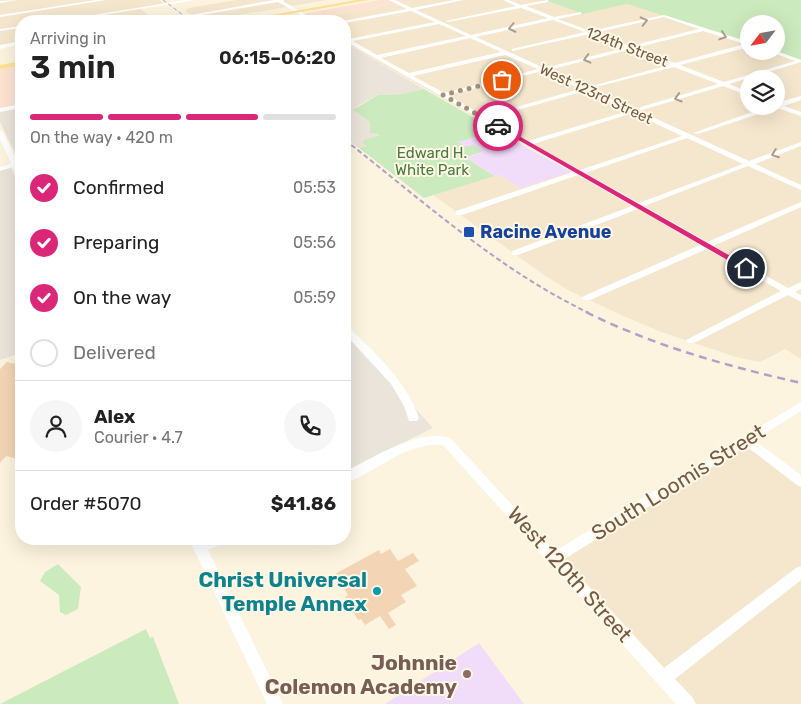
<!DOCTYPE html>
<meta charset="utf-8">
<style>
body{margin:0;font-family:Rubik,sans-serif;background:#f6f6f6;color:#222;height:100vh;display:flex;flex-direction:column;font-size:19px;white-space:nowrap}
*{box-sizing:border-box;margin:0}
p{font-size:16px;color:#767676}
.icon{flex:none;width:28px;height:28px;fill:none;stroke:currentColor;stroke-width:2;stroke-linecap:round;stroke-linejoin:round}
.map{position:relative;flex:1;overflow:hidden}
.details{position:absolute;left:15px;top:15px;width:336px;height:530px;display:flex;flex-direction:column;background:#fff;border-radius:20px;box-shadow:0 5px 20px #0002}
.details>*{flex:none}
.needle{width:32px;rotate:239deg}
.controls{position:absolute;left:740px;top:15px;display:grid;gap:10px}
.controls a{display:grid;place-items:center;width:45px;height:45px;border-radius:50%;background:#fff;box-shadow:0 5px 20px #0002;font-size:25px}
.pin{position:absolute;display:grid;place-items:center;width:42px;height:42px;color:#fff;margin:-21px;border:2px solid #fff;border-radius:50%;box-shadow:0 1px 5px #0007}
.courier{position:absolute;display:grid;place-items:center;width:50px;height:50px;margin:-25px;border:4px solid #db2777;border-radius:50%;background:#fff;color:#222;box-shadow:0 1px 6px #0007}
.head em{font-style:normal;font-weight:600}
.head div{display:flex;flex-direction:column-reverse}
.head{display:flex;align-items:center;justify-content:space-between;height:85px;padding:0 15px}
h1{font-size:32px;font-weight:600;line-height:38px}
.bar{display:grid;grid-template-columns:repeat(4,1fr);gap:8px 5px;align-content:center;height:60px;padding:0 15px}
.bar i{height:6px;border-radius:4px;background:#e0e0e0}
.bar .current{background:#db2777}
.bar p{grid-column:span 4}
.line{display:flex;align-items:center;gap:12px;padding:0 15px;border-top:1px solid #e0e0e0}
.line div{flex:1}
.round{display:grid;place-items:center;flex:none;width:52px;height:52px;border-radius:26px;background:#f6f6f6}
ol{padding:0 15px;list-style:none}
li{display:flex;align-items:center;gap:15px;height:55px}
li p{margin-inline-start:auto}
li .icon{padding:5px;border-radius:50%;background:#db2777;color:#fff;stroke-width:4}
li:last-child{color:#767676}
li i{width:28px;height:28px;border:2px solid #e0e0e0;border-radius:50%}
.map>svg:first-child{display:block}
.residential{fill:#f5e7cd;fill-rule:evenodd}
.commercial{fill:#fee3d2}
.industrial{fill:#ebe4db}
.education{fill:#f1dcf9}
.green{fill:#cbeabd}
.building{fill:#f3d4b5}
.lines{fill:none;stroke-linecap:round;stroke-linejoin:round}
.minor{fill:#fff;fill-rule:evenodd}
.major{fill:#ffe294;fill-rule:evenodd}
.rail-far2{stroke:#b79ec5;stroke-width:1;stroke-dasharray:4 2.5;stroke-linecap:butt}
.rail-far1{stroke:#b79ec5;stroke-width:2;stroke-dasharray:5 3;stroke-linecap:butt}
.rail{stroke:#b79ec5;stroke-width:2.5;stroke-dasharray:8 5.5;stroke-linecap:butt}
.oneway{stroke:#ac9d90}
.route{fill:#db2777}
.done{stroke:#a4917c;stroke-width:5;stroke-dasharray:0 9}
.transit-dot{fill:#1a4fb4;stroke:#fff8e6;stroke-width:2}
.culture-dot{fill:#0f9aa8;stroke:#fff8e6;stroke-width:2}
.education-dot{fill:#8d6e63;stroke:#fff8e6;stroke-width:2}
.labels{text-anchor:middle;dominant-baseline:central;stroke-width:4;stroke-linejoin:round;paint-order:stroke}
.far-street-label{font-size:15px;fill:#745b46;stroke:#fff8e6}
.far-park-label{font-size:15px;fill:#497a3e;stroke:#fff8e6}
.transit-label{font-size:18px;font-weight:bold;fill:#164399;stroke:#fff8e6;text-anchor:start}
.near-street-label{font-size:21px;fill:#745b46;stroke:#fff8e6}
.near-culture-label{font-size:21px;font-weight:bold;fill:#0d838f;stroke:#fff8e6;text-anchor:end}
.near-education-label{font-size:21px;font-weight:bold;fill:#785e54;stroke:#fff8e6;text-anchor:end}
</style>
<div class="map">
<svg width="801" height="704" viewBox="0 0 801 704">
<rect width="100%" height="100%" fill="#fdf4df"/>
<!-- residential -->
<path class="residential" d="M0,0h159l5,4 -24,4 8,7 -25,6h-102v23l-21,4z
M236,0h91l-123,21 -19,-10 4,-3z
M416,0h129l38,14 44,-10 122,39v8h24l28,9v299l-16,-10 -25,13 -24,-5 -75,-25 -40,-17 -53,-25 -24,-15 -111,-80 65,-21 22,14 51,-17 -226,-128v-22h-84l41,-7 9,5zM749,79h27v27h-27z
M741,438l53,40 7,-5v231h-104l-140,-153z"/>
<!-- commercial -->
<path class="commercial" d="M380,0h36l-105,19 -9,-5z
M21,64v42l-21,4v-42z"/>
<!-- industrial -->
<path class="industrial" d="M345,43l79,46 -22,5 -24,1 -19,10 -4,4 2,4 13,9 2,12 8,1 -6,2 -6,9 -9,2 -14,-10z
M21,106v59l-21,-43v-12z
M11,168l10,22v163l-21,7v-190z
M345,330l88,98 -88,43z"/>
<!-- education -->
<path class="education" d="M497,131l43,24 32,17 -52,16 -22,-14 -4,2 -28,-18 10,-3 -19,-13z
M479,643l45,61h-139z"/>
<!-- green -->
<path class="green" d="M545,0h256v60l-25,-9v-27h-27v19l-122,-39 -44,10z
M424,89l73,42 -39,11 7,5 8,-2 9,6 -16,7 28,18 -70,22 -65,-50 8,-2 -4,-3 1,-3 16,-5 -10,-2v-11l-17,-12 25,-15 24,-1z
M58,564l23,23 -3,22 -12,6 -6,-3 -1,-17 -19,-14 5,-9z
M146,629l4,9 3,-1 26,67h-179z"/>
<!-- building -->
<path class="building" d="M7,362l14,3v95l-15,-4 -6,7v-94z
M390,549l8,12 15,-8 6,8 -14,8 12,17 -16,9 5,7 -18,11 8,12 -7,4 -9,-13 -15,9 -4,-6 -3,1 -13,-23 3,-2 -13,-21 44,-24 2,4z"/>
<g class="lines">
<!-- minor -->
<path class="minor" d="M17,0l-17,3v-2z
M96,0h10l-106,17v-2z
M185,0h10l-129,21h-9z
M274,0h10l-1,1 33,20h-5l-33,-19 -112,19h-9z
M389,0h6l17,8 42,-8h9l-47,10 55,25 77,-17 -27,-10 -73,14 -2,-1 70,-15 -13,-6h6l12,5 27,-5v2l-22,4 28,11 27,-5v2l-23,5 32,12 74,-16 85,27v5l-69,18 44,17 71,-21 -27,-10h8l25,9v2l-72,22 20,8v4l-26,-10 -84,25 110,50 52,-19v4l-46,18 46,21v5l-53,-24 -104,40 63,36 94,-40v5l-88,39 75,42 13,-6v7l-6,3 6,3v7l-13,-7 -94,48h-6l-2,-2 2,-2 93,-48 -74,-42 -117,51h-6l-2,-2 2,-2 116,-51 -62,-36 -120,46h-6v-4l120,-45 -54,-31 -116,40h-6v-4l117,-39 -228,-131v-3l4,1 86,-17 -24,-11 -66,12v-2h-2l64,-12zM664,17l35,12 -69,17 -35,-13zM553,20l32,12 -73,17v2l78,-17 34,14 -80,20 -68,-31zM439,24l27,12 -89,19 -24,-14zM703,31l42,13 -70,19 -40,-15zM470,38l31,14 -92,21 -28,-15zM629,50l40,15 -77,21v2l82,-21 44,17 -84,25 -86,-39zM505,55l33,14 -94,24 -31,-17zM542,71l38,18 -96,27 -36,-21zM585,91l43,20 -100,30 -39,-23zM633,113l49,23 -102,34 -47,-26zM687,138l56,26 -104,39 -54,-30z
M21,26v2l-21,3v-2z
M21,41v3l-21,5v-4z
M801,96v4l-17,6 17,6v4l-24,-8 -79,26 -5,-1 76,-27h7v-3z
M21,104v4l-21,4v-4z
M0,130l3,2 13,27 5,-2v5l-2,2 2,5v9h-3l-5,-11 -13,4v-4l6,-1 5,-3 -11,-24z
M345,325l3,1c27,28 58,54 71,92l-2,3h-8l-5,-15 -13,-22 -46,-50z
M801,402v9l-47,29 47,35v12l-4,-2 -51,-39 -183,114 101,108 132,-100 5,-2v14l-126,99 18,19 2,6h-19l-233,-259c-37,-4 -66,27 -98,38v-11c28,-14 73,-44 105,-34l105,113z
M189,539h13l1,1 4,-1h18l-1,4 -16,7 75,154h-16z"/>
<!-- major -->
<path class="major" d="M356,0h13l-119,21h-12z
M21,61v4l-21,4v-4z"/>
<!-- rail-far2 -->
<path class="rail-far2" d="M163,0l28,21"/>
<!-- rail-far1 -->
<path class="rail-far1" d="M345,140c78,61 154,130 244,173"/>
<!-- rail -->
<path class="rail" d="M586,312c68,34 141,54 215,71"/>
</g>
<!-- one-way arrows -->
<defs><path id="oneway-chevron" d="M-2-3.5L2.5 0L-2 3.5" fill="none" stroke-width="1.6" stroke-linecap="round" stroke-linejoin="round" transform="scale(1.25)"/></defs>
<g class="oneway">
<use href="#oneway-chevron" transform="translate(644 21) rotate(-13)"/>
<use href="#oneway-chevron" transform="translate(512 28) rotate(168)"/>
<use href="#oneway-chevron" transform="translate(723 36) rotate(18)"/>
<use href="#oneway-chevron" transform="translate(587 59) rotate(166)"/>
<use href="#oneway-chevron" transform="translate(678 98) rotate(163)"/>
<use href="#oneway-chevron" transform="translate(775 154) rotate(159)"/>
</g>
<!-- route -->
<path class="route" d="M498,124l250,142 1,2 -6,1 -247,-142z"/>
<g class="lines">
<!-- done -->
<path class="done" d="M498,126l-55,-31 59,-15"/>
</g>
<!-- markers -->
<rect class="transit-dot" x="463" y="226" width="12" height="12" rx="2.5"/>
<circle class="culture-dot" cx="377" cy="591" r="5"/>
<circle class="education-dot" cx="467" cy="674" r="5"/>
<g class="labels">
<!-- far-street labels -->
<g class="far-street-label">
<text transform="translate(627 47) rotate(21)">124th Street</text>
<text transform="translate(596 94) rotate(25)">West 123rd Street</text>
</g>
<!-- far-park labels -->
<g class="far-park-label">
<text x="432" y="153">Edward H.<tspan x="432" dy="17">White Park</tspan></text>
</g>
<!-- transit labels -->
<g class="transit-label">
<text x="480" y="232">Racine Avenue</text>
</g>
<!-- near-street labels -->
<g class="near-street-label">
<text transform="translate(678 482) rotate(-32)">South Loomis Street</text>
<text transform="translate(570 574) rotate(48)">West 120th Street</text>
</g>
<!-- near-culture labels -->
<g class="near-culture-label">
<text x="367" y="579">Christ Universal<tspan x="367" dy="24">Temple Annex</tspan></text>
</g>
<!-- near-education labels -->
<g class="near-education-label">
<text x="457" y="662">Johnnie<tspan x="457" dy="24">Colemon Academy</tspan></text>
</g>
</g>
</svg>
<div class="controls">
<a><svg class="needle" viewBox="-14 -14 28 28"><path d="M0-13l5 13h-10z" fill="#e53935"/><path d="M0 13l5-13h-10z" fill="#767676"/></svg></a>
<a><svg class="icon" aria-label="layers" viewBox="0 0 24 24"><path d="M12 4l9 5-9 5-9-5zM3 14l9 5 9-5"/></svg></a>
</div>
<div class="pin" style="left:502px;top:80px;background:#ea580c"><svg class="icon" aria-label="bag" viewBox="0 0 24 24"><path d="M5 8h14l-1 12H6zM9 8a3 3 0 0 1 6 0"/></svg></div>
<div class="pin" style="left:746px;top:268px;background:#1f2937"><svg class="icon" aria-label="home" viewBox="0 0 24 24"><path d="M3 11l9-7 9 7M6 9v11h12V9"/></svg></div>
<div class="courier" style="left:498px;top:126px"><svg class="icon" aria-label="car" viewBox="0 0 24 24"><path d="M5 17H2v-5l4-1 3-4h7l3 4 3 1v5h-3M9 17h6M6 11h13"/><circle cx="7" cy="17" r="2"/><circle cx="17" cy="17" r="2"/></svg></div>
<section class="details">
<div class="head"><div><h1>3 min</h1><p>Arriving in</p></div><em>06:15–06:20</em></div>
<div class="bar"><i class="current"></i><i class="current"></i><i class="current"></i><i></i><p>On the way · 420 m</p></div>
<ol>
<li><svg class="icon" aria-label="check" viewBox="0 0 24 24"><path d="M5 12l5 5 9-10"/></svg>Confirmed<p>05:53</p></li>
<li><svg class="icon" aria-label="check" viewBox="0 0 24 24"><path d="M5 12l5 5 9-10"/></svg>Preparing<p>05:56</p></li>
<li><svg class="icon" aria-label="check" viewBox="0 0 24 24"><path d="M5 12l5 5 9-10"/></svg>On the way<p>05:59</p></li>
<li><i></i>Delivered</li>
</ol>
<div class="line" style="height:90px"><a class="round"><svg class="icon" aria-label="person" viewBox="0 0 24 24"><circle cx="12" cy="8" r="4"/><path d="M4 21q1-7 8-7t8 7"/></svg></a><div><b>Alex</b><p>Courier · 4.7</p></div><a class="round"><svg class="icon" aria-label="phone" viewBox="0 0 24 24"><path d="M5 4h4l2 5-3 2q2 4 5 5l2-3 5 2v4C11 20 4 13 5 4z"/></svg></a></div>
<div class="line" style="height:65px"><div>Order #5070</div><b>$41.86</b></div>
</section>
</div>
